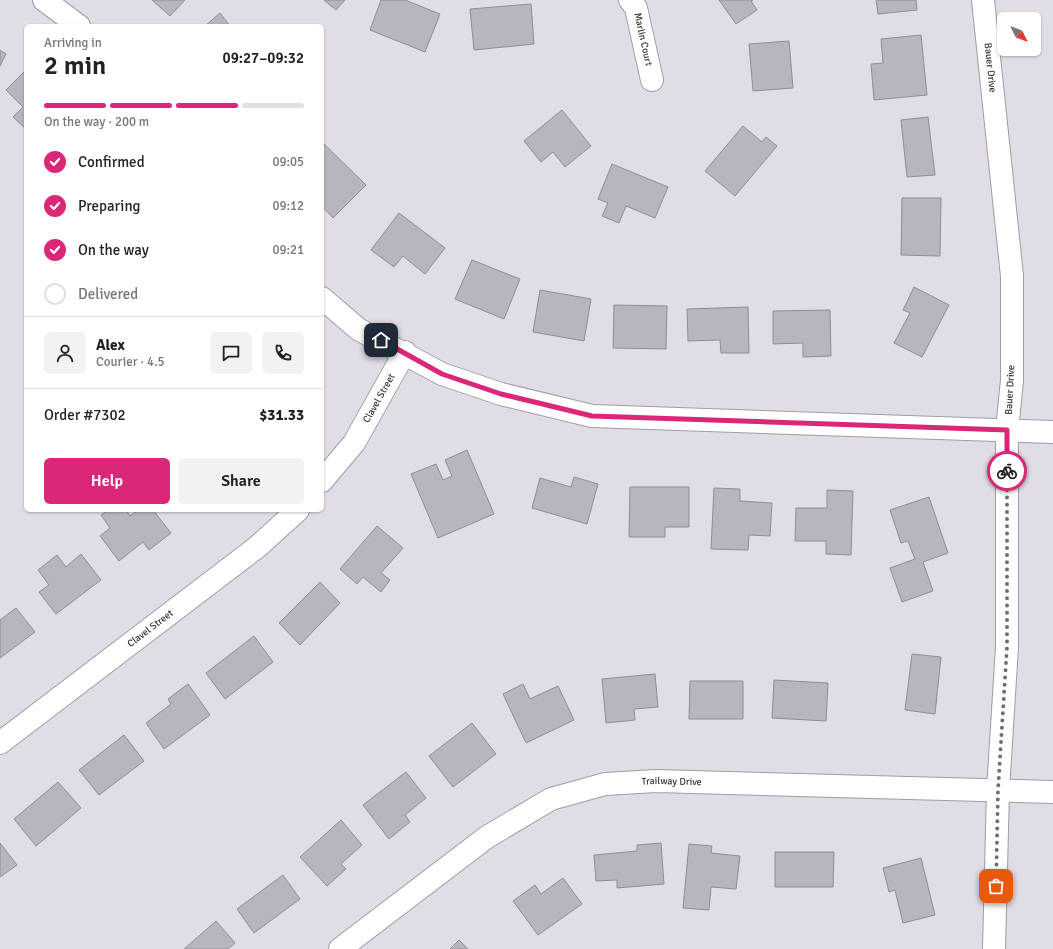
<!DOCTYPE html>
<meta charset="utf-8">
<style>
body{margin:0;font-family:Signika,sans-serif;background:#f2f2f2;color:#222;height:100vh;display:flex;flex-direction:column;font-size:15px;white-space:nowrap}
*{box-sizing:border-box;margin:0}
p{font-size:13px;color:#767676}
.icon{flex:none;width:22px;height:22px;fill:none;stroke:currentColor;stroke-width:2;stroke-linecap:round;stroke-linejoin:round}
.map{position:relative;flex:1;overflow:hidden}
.sheet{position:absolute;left:24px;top:24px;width:300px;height:488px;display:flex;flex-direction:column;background:#fff;border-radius:6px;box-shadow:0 1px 3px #0004}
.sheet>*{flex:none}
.needle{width:26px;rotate:132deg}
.tools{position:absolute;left:997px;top:12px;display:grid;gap:8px}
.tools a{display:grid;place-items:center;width:44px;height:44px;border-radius:6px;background:#fff;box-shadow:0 1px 3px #0004;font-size:20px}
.pin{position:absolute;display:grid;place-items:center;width:34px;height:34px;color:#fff;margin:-17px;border-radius:8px;box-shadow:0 2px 6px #0006}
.courier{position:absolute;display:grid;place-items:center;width:40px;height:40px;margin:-20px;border:3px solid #db2777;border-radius:50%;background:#fff;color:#222;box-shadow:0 1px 5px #0007}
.head em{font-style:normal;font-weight:600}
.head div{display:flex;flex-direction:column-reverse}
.head{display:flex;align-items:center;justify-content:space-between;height:68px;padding:0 20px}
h1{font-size:26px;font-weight:600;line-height:30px}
.bar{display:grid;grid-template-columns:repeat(4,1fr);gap:6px 4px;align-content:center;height:48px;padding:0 20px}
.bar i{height:5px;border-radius:3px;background:#e0e0e0}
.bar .selected{background:#db2777}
.bar p{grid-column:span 4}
.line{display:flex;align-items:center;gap:10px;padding:0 20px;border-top:1px solid #e0e0e0}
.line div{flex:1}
.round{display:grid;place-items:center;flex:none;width:42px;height:42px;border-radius:6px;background:#f2f2f2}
ol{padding:0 20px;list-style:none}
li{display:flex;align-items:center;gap:12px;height:44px}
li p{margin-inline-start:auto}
li .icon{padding:4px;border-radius:50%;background:#db2777;color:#fff;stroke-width:4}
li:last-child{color:#767676}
li i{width:22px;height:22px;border:2px solid #e0e0e0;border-radius:50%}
.action{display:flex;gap:8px;margin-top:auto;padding:8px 20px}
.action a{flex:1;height:46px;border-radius:6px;background:#db2777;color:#fff;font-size:16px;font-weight:600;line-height:46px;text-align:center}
.action a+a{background:#f2f2f2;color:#222}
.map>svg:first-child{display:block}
.building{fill:#b9b4bd;stroke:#908c94}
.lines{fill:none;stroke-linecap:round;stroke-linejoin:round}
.street-casing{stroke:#a09ca5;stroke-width:24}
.street{stroke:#fff;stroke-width:22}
.done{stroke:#716e73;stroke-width:4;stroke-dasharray:0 7.2}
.route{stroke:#db2777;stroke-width:5}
.labels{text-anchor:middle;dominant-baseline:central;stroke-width:3.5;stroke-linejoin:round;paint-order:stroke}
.street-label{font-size:10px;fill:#343235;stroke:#fff}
</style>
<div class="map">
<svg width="1053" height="949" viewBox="0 0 1053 949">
<rect width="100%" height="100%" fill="#e1dce6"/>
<!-- building -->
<path class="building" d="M152,0h33l-15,16z
M324,0h21l-9,10z
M381,0h24l35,14 -15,38 -55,-22z
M719,0h34l-2,1 6,9 -21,14z
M876,0h40l1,10 -39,4z
M531,4l3,40 -60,6 -4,-41z
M220,13l10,13h-25z
M921,35l6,60 -53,5 -3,-36 12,-1 -2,-24z
M789,41l4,47 -40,3 -4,-47z
M0,50l6,4 -6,12z
M26,70v59l-13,-12 10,-10 -17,-17z
M562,110l29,36 -26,21 -12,-15 -12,10 -17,-21z
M928,117l7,58 -28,2 -6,-57z
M743,126l19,16 4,-5 11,9 -42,50 -30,-25z
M324,144l42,41 -33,33 -11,-12v-60z
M612,164l56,23 -13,31 -29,-12 -7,17 -17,-7 6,-13 -10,-4z
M902,198h39l-1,58 -39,-1z
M399,213l46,35 -20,26 -22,-18 -9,11 -23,-17z
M472,260l48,19 -16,40 -49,-20z
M914,287l35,18 -27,52 -28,-14 16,-30 -7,-3z
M540,290l51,9 -7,42 -51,-9z
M614,305l53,1 -1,43 -53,-1z
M748,307l1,46h-28l-1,-13 -32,1 -1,-32z
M830,310l1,46 -28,1v-14l-30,1v-33z
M467,450l27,64 -56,24 -27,-64 25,-10 7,16 9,-4 -7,-16z
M574,477l24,7 -11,40 -55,-16 8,-30 31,9z
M630,487h59v40h-24v10h-36z
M714,488l26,1v12l32,2 -2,33 -21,-1 -1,15 -37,-1z
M827,490l26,1 -2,64 -25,-1v-13h-31l1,-33h31z
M929,497l19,56 -25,9 10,29 -31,11 -12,-34 25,-9 -7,-18 -7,2 -11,-33z
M108,510h18l4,6 8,-6h15l18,23 -22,17 -6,-8 -24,19 -19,-25 10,-8 -9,-13z
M377,526l26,22 -22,25 9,7 -9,12 -18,-15 -6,7 -17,-15z
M81,554l20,26 -45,34 -17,-22 10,-7 -11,-15 19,-15 9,12z
M320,582l20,21 -40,42 -21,-22z
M16,608l19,24 -35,26v-38z
M254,636l19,26 -48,37 -19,-26z
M912,654l29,3 -6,57 -30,-4z
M655,674l3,33 -24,2 1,11 -29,3 -4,-44z
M774,680l54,3 -2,38 -54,-3z
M690,681h53v38h-54z
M188,684l22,31 -46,34 -18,-26 25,-19 -3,-5z
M523,684l7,15 28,-13 16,34 -48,23 -23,-49z
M472,723l24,31 -43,33 -24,-31z
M124,735l20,26 -45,34 -20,-25z
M406,772l20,26 -21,17 5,7 -21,17 -26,-34z
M58,782l23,26 -45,38 -22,-27z
M341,820l21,25 -21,19 5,5 -19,17 -27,-29z
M0,843l17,22 -17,12z
M661,843l3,41 -47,4v-8l-21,1 -2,-26 43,-4v-6z
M689,844l23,2 -1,7 29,3 -4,33 -25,-2 -2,23 -26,-2z
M775,852h59l-1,35h-58z
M921,858l14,57 -32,8 -8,-33 -6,2 -6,-24z
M283,875l17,24 -46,34 -17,-24z
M563,878l19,26 -44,31 -25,-34 22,-16 6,9z
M216,921l19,22 -7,6h-44z
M459,940l9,9h-18z"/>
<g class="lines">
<defs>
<g id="street">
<path d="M44,0l35,26"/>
<path id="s1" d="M630,0l6,8 16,72"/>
<path id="s2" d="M983,0l29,276v104l-5,50v217l-9,143 -4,159"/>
<path d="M322,298l36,31 84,45 59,20 91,22 461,16"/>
<path id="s3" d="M322,481l32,-38 51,-91"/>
<path id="s4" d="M0,743l256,-195 42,-38"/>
<path id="s5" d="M340,949l147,-112 64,-38 54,-15 51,-3 397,11"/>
</g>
</defs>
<!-- street casing -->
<use href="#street" class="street-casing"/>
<!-- street -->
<use href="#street" class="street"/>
</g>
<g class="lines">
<!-- done -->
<path class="done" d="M996,886l2,-96 9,-143v-176"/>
<!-- route -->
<path class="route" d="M381,340l61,34 59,20 91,22 415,14v41"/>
</g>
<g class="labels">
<!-- street labels -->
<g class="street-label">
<text stroke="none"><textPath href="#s1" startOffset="42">Marlin Court</textPath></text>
<text stroke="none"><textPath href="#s2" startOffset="68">Bauer Drive</textPath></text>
<text transform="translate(1010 390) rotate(-87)">Bauer Drive</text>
<text stroke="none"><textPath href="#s3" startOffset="101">Clavel Street</textPath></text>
<text stroke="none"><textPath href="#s4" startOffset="189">Clavel Street</textPath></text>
<text stroke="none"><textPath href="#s5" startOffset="382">Trailway Drive</textPath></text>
</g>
</g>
</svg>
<div class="tools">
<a><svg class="needle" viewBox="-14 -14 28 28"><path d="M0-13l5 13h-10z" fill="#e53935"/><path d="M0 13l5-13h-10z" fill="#767676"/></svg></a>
</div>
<div class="pin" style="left:996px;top:886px;background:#ea580c"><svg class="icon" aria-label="bag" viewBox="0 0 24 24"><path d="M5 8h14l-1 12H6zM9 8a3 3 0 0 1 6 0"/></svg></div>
<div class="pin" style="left:381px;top:340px;background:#1f2937"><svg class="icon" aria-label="home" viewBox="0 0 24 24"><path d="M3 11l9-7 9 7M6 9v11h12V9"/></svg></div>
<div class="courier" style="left:1007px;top:471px"><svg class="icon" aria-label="bike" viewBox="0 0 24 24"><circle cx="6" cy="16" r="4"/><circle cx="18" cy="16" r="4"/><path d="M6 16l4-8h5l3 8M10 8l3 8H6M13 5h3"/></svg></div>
<section class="sheet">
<div class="head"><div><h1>2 min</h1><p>Arriving in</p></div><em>09:27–09:32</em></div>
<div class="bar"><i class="selected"></i><i class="selected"></i><i class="selected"></i><i></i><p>On the way · 200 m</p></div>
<ol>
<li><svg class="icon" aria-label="check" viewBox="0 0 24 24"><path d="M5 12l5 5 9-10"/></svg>Confirmed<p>09:05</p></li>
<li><svg class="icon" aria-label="check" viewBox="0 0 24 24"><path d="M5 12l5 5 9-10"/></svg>Preparing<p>09:12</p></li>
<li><svg class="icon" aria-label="check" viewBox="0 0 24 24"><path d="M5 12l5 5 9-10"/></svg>On the way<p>09:21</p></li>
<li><i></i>Delivered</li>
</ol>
<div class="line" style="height:72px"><a class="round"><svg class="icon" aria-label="person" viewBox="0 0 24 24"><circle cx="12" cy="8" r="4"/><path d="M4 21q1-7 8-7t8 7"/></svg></a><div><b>Alex</b><p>Courier · 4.5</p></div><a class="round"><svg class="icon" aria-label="chat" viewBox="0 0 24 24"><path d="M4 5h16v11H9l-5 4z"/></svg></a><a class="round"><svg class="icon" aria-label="phone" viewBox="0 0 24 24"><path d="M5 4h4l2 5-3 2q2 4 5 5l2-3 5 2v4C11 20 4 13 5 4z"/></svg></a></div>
<div class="line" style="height:52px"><div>Order #7302</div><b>$31.33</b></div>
<div class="action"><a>Help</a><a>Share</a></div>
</section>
</div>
